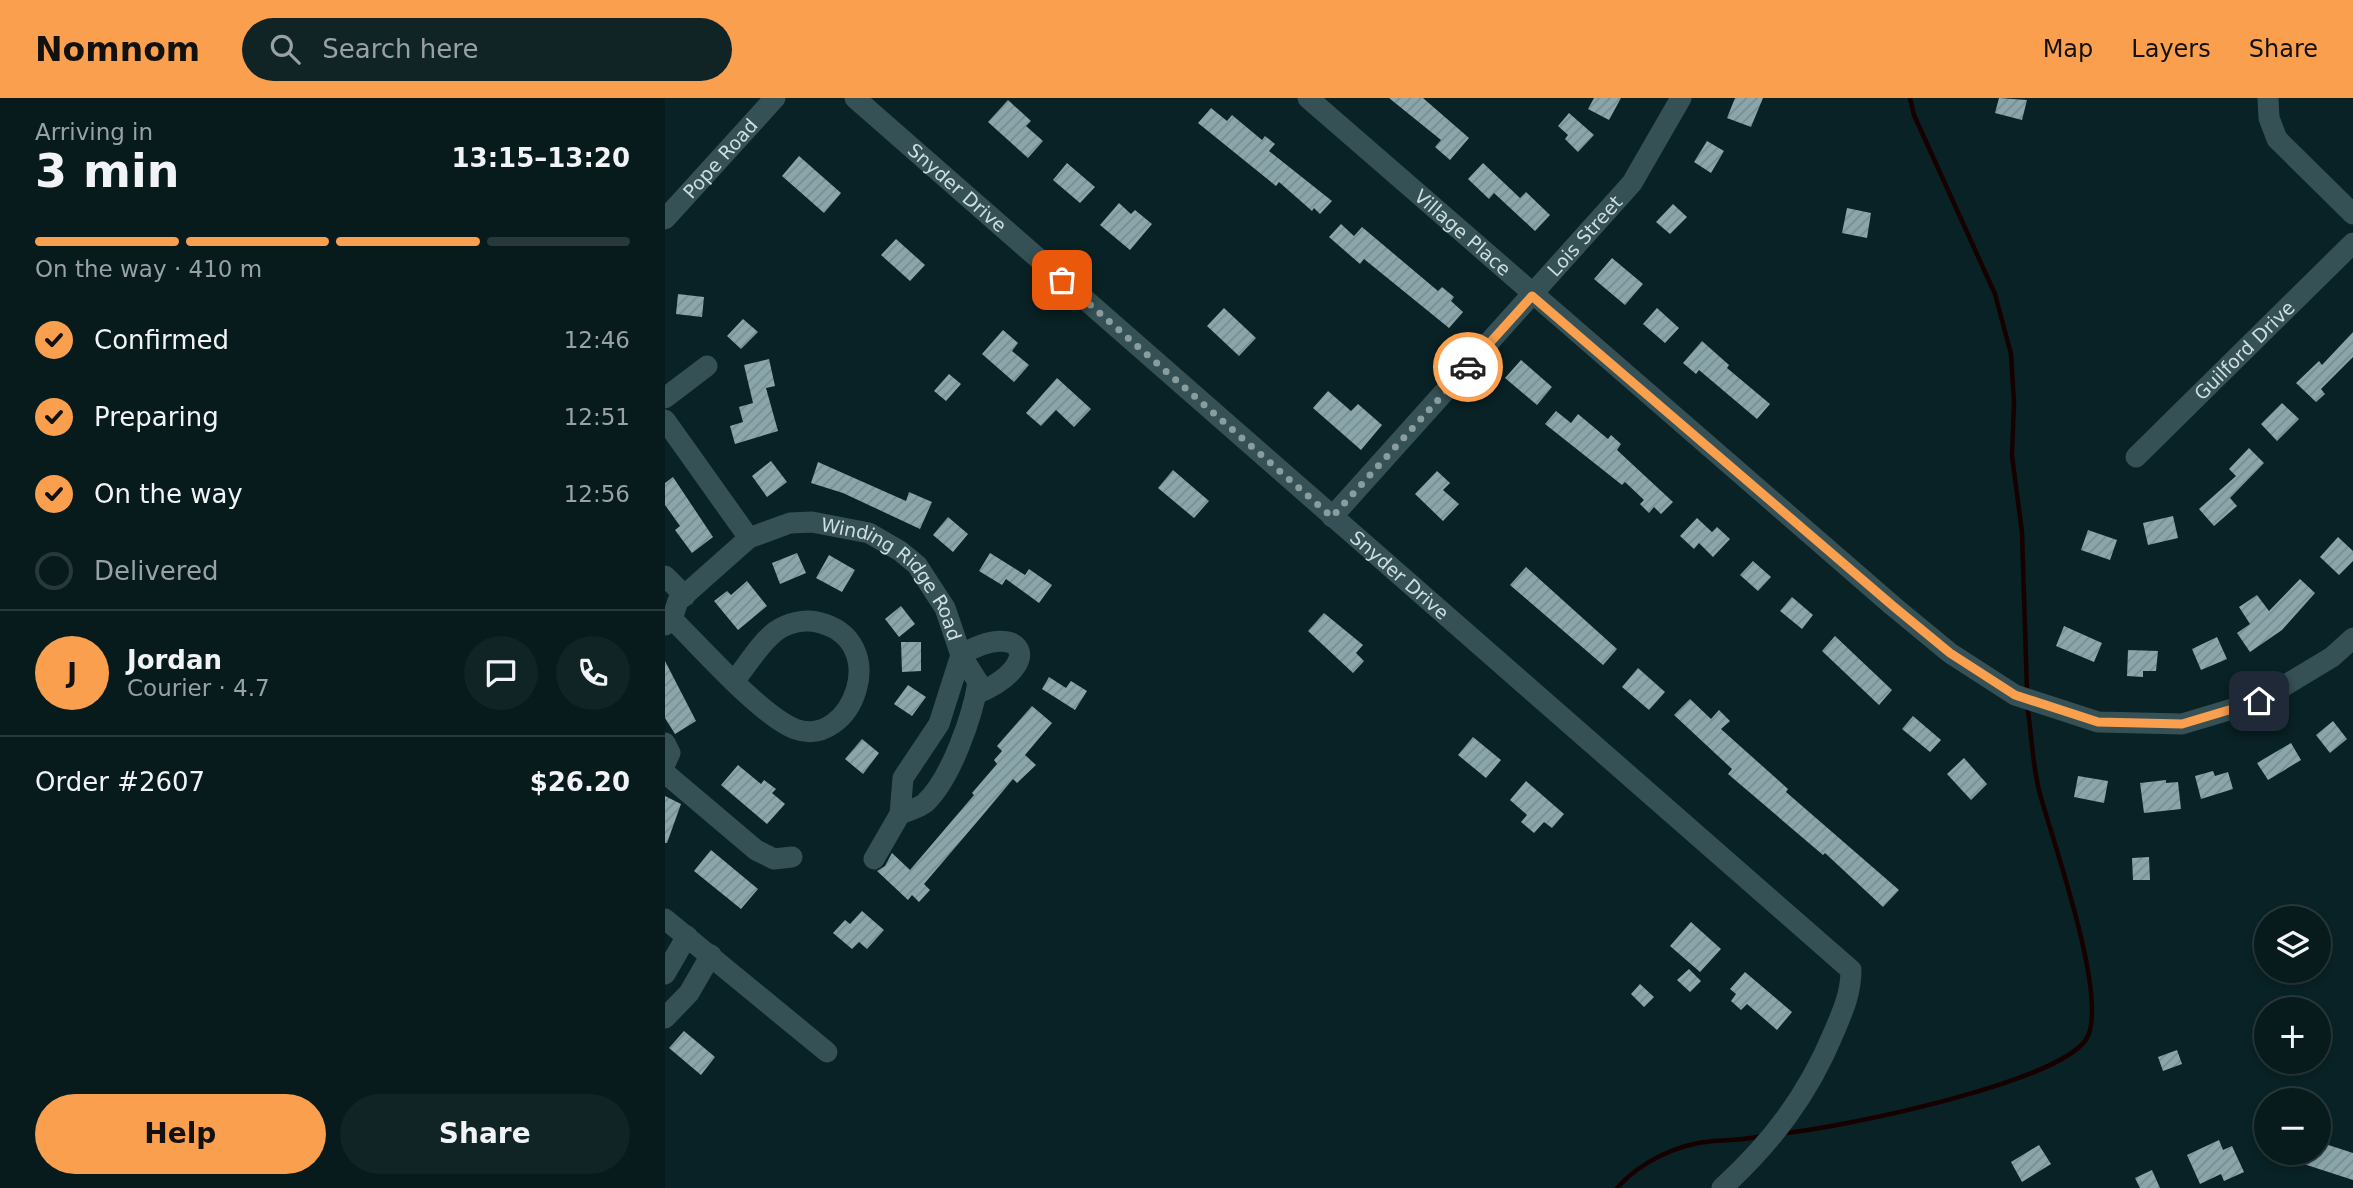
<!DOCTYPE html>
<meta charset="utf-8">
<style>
body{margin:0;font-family:"DejaVu Sans",sans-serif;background:#102325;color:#f1f3f6;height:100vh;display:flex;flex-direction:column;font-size:26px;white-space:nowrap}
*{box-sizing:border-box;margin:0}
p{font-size:23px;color:#98a1a3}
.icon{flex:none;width:38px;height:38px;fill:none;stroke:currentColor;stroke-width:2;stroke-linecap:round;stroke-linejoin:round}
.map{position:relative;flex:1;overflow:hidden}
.details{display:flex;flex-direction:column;background:#071a1c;width:665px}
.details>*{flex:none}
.controls{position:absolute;left:1589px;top:808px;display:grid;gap:14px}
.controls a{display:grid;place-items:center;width:77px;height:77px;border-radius:50%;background:#071a1c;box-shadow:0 4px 10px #0003,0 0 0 2px #28383b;font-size:35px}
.pin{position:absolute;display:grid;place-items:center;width:60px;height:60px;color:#fff;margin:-30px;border-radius:14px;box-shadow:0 4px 10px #0006}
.courier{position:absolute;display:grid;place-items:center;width:70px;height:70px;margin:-35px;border:5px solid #fa9f4e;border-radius:50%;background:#fff;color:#222;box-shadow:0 2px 9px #0007}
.summary em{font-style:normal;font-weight:800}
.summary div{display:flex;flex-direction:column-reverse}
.summary{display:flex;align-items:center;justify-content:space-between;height:119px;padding:0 35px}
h1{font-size:46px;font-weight:800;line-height:52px}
.bar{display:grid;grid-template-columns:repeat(4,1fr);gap:10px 7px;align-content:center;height:84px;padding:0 35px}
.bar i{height:9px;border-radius:5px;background:#28383b}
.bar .active{background:#fa9f4e}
.bar p{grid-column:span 4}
.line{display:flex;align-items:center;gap:18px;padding:0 35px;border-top:2px solid #28383b}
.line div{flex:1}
.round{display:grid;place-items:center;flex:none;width:74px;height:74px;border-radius:37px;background:#102325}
ol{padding:0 35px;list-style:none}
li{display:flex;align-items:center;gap:21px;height:77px}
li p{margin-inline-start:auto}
li .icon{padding:7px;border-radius:50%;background:#fa9f4e;color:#111;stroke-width:4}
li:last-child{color:#98a1a3}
li i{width:38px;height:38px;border:4px solid #28383b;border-radius:50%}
.primary-button{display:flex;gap:14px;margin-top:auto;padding:14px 35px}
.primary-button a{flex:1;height:80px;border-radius:42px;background:#fa9f4e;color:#111;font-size:28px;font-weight:800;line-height:80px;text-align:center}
.primary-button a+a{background:#102325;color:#f1f3f6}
header{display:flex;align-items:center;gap:42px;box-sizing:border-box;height:98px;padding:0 35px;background:#fa9f4e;color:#111}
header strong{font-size:33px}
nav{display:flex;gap:38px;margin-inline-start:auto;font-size:24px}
.search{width:490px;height:63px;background:#102325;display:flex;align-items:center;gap:18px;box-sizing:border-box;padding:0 24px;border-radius:38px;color:#98a1a3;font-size:26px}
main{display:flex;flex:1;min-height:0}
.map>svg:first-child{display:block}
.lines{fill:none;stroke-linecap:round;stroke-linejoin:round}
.stream{stroke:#170000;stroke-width:4.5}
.building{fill:url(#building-hatch)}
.minor{stroke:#355155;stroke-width:21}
.done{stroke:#899c9e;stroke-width:7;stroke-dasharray:0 12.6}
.route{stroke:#fa9f4e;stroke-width:9}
.labels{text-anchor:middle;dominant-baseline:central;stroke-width:7;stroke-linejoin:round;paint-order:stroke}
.street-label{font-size:19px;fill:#cedddf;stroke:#01191c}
</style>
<header>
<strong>Nomnom</strong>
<div class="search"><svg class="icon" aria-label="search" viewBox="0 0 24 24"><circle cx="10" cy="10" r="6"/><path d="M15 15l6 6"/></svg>Search here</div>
<nav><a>Map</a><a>Layers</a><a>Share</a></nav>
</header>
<main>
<section class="details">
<div class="summary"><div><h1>3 min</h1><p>Arriving in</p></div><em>13:15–13:20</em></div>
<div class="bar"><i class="active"></i><i class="active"></i><i class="active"></i><i></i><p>On the way · 410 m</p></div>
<ol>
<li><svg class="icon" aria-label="check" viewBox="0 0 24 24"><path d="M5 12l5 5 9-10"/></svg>Confirmed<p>12:46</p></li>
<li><svg class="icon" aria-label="check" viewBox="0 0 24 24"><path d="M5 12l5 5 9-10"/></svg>Preparing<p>12:51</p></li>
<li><svg class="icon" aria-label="check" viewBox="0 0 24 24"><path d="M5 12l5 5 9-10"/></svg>On the way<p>12:56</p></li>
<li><i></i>Delivered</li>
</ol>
<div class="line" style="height:126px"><b class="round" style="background:#fa9f4e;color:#111">J</b><div><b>Jordan</b><p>Courier · 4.7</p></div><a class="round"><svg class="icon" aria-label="chat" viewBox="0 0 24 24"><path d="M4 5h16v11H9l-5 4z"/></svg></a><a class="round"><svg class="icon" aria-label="phone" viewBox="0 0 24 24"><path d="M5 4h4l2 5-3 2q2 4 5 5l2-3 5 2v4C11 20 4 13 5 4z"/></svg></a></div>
<div class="line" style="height:91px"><div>Order #2607</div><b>$26.20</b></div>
<div class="primary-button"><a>Help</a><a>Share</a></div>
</section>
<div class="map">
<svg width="1688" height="1090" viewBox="0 0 1688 1090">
<defs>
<pattern id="building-hatch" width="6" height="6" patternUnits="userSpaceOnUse" patternTransform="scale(1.75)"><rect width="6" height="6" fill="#8aa6aa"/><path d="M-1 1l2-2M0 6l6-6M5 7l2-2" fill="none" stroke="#778d90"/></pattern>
</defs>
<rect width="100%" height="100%" fill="#092225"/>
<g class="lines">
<!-- stream -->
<path class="stream" d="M1245,0l4,17 81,179 16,60 3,48 -2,54 10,76 5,160
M1120,1035c52,-5 282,-51 303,-97 19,-43 -35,-194 -48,-242 -8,-29 -8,-60 -13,-89
M952,1090c24,-27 61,-44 96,-47 17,-1 32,-1 49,-5"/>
</g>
<!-- building -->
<path class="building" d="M724,0h34l46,40 -19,22 -15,-13 6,-7z
M929,0h27l-12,22 -21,-11z
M1070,0h28l-12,29 -24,-9z
M1334,0l28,2 -5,20 -27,-7z
M343,2l23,21 -5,5 17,15 -15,17 -40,-36z
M546,10l16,13 5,-6 30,25 3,-4 10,8 -6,7 63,50 -12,13 -6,-6 -2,3 -33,-29 -3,4 -78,-63z
M904,15l25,22 -16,17 -13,-13 3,-4 -10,-9z
M1042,43l17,10 -13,22 -17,-11z
M134,58l42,37 -17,20 -42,-37z
M402,65l28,24 -15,16 -27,-23z
M818,65l37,35 6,-6 24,23 -15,16 -41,-38 -5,6 -21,-20z
M454,105l12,11 4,-4 17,14 -22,26 -30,-25z
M1008,106l14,13 -17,17 -14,-12z
M1182,110l24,5 -4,25 -25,-5z
M676,126l13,12 8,-9 76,64 4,-4 12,10 -3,4 12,11 -14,16 -85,-69 -4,5 -31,-27z
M231,141l29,26 -15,16 -29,-26z
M947,160l31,26 -18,21 -31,-26z
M13,196l26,3 -2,20 -26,-3z
M559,210l32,30 -17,18 -32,-30z
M992,210l22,20 -14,15 -22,-19z
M78,221l15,13 -17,17 -14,-13z
M338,232l15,13 -6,8 17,14 -15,17 -32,-28z
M1688,234v25l-32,32 4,5 -9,8 -20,-19 23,-22 3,4z
M1037,243l27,24 -2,3 43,36 -13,15 -58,-49 -3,4 -13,-11z
M104,261l6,27 -9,2 12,43 -43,13 -5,-18 13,-4 -4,-15 14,-4 -9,-38z
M856,262l31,27 -15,18 -32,-27z
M284,276l12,10 -15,17 -12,-10z
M392,280l34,31 -17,18 -18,-17 -15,16 -15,-13z
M663,293l23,20 7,-7 24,21 -21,25 -48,-42z
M1617,305l17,16 -22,22 -16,-17z
M891,313l15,12 7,-9 30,25 3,-4 10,9 -4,6 56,52 -12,12 -7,-7 -5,6 -9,-9 4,-4 -19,-18 -3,3 -77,-61z
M1584,350l15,15 -34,35 7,8 -23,20 -15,-17 37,-33 -7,-7z
M106,363l16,21 -20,15 -15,-21z
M153,364l88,39 3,-9 23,10 -12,27 -77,-36 -32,-10z
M508,372l36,31 -15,17 -36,-30z
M772,373l13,12 -7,7 16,14 -16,17 -28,-27z
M8,379l40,60 -21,16 -17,-23 5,-4 -15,-21v-22z
M1508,418l5,22 -30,7 -5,-22z
M283,419l20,17 -15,18 -20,-17z
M1032,420l15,14 5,-5 13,12 -17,18 -14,-14 -5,6 -14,-13z
M1423,432l29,10 -7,20 -29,-10z
M1673,439l15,14v10l-14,14 -19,-18z
M132,455l9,20 -26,11 -8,-21z
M325,455l35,22 4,-6 23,16 -13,18 -33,-24 -4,6 -23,-14z
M164,457l26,15 -13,22 -26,-14z
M1088,463l18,16 -13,14 -18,-16z
M861,469l91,82 -14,16 -93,-80z
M1635,481l15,14 -33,37 -32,22 -13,-19 13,-9 -11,-17 18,-12 12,16z
M82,483l20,25 -29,24 -24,-29 13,-10 4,4z
M1127,499l21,18 -11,14 -22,-18z
M236,508l14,18 -16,13 -14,-18z
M659,515l39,32 -7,8 8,8 -11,12 -45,-42z
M1399,528l38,17 -8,19 -38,-16z
M1170,538l57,54 -13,15 -57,-54z
M1552,539l10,22 -26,11 -9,-21z
M236,544h20v29l-19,1z
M1463,552l30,1 -2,20h-13v6l-16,-1z
M0,563l31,60 -21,13 -10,-16z
M973,570l27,24 -16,18 -27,-23z
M384,579l17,11 5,-7 16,10 -12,19 -33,-21z
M243,587l18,12 -14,19 -18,-12z
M1025,601l21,20 8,-9 11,11 -9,8 67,60 -2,3 113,98 -16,17 -58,-54 -2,2 -95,-81 4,-5 -58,-54z
M367,608l20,17 -27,32 11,10 -19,18 -4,-4 -31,37 -58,68 6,6 -11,12 -7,-7 -4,5 -31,-29 8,-5 7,-13 18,17 64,-75 -2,-2 25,-29 -3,-4 8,-9 -5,-5z
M1248,618l28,24 -11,12 -28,-23z
M1668,623l14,18 -17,14 -14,-18z
M808,639l28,23 -15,18 -28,-23z
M197,641l17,14 -16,21 -18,-15z
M1626,645l10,17 -33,20 -11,-17z
M1299,660l23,26 -16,16 -24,-26z
M73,667l23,19 3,-4 12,9 -4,4 13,11 -18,20 -46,-39z
M1548,673l2,5 13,-4 5,17 -32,10 -6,-23z
M1413,678l30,5 -4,22 -30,-6z
M1501,682v3l12,-1 3,27 -37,4 -4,-30z
M861,683l38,33 -12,14 -8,-6 -10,11 -13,-11 6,-7 -17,-15z
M0,698l16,8 -14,39h-2z
M46,752l47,39 -17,20 -47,-38z
M1484,759l1,23h-17l-1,-22z
M197,813l22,19 -17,19 -8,-7 -7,7 -19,-16 12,-13 5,4z
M1026,824l30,27 -21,23 -30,-26z
M1024,871l12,12 -11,11 -13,-12z
M1080,874l47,40 -15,18 -30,-26 -6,6 -10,-9 5,-7 -6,-5z
M975,886l14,13 -10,10 -13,-13z
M19,933l31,26 -14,18 -32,-27z
M1512,952l5,14 -19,7 -5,-14z
M1554,1042l4,10 9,-4 12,26 -20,9 -3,-7 -21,10 -13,-29z
M1654,1044l34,11v27l-74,-24v-3h40z
M1374,1047l12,19 -29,18 -11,-20z
M1487,1072l8,18h-20l-5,-10z"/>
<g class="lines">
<!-- minor -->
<g class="minor">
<path id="s1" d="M190,0l996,872c0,23 -8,41 -17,62 -26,63 -62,110 -112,156"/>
<path id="s2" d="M643,0l585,508 57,47 65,42 83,27 84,2 77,-23 73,-44 21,-19"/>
<path d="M1603,0l1,20 8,21 76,75"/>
<path id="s3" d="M0,121l110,-121"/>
<path d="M0,300l42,-32"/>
<path d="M0,322l84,118"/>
<path id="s4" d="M1471,359l217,-214"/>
<path id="s5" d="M667,419l300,-334 49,-85"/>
<path d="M0,478l20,20"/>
<path d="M7,521c29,28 89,97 123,110 57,21 99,-90 22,-107 -13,-3 -30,1 -41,9 -16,12 -28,33 -41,49"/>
<path id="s6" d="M0,527l7,-6 6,-18 71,-63 41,-15 22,-1 57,11 31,18 17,14 28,43 16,47 -22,69 -36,54 -3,36 -26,45"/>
<path d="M296,557c61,-37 87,9 15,39"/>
<path d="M0,645l5,10 -5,11"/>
<path d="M0,675l91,77 18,9 18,-2"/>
<path d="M235,716c7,-3 19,-6 25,-11 26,-24 48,-88 53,-121l-17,-27"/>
<path d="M0,821l162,133"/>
<path d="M0,876l22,-38"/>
<path d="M0,920l24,-25 22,-38"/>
</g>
</g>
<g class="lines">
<!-- done -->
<path class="done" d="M397,182l270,237 136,-150"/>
<!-- route -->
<path class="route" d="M803,269l64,-71 361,310 57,47 65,42 83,27 84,2 77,-23"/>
</g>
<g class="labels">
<!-- street labels -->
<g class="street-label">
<text stroke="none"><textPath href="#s3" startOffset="82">Pope Road</textPath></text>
<text stroke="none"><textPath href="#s1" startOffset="136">Snyder Drive</textPath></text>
<text stroke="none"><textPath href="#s2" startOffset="205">Village Place</textPath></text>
<text stroke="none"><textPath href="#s5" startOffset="378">Lois Street</textPath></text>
<text stroke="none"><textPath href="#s4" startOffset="152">Guilford Drive</textPath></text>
<text stroke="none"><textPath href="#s1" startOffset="724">Snyder Drive</textPath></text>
<text stroke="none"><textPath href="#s6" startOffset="294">Winding Ridge Road</textPath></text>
</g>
</g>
</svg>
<div class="controls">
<a><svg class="icon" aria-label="layers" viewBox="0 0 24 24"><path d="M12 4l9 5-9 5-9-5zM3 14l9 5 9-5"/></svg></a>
<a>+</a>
<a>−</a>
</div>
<div class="pin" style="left:397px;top:182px;background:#ea580c"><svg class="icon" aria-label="bag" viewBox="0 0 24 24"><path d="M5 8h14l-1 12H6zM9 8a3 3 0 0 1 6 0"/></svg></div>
<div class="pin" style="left:1594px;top:603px;background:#1f2937"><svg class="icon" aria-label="home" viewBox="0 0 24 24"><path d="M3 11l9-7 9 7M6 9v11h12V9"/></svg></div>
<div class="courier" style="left:803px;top:269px"><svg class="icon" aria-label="car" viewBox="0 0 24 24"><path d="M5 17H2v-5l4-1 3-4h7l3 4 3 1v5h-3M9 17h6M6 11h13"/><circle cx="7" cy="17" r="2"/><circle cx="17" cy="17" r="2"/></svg></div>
</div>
</main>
